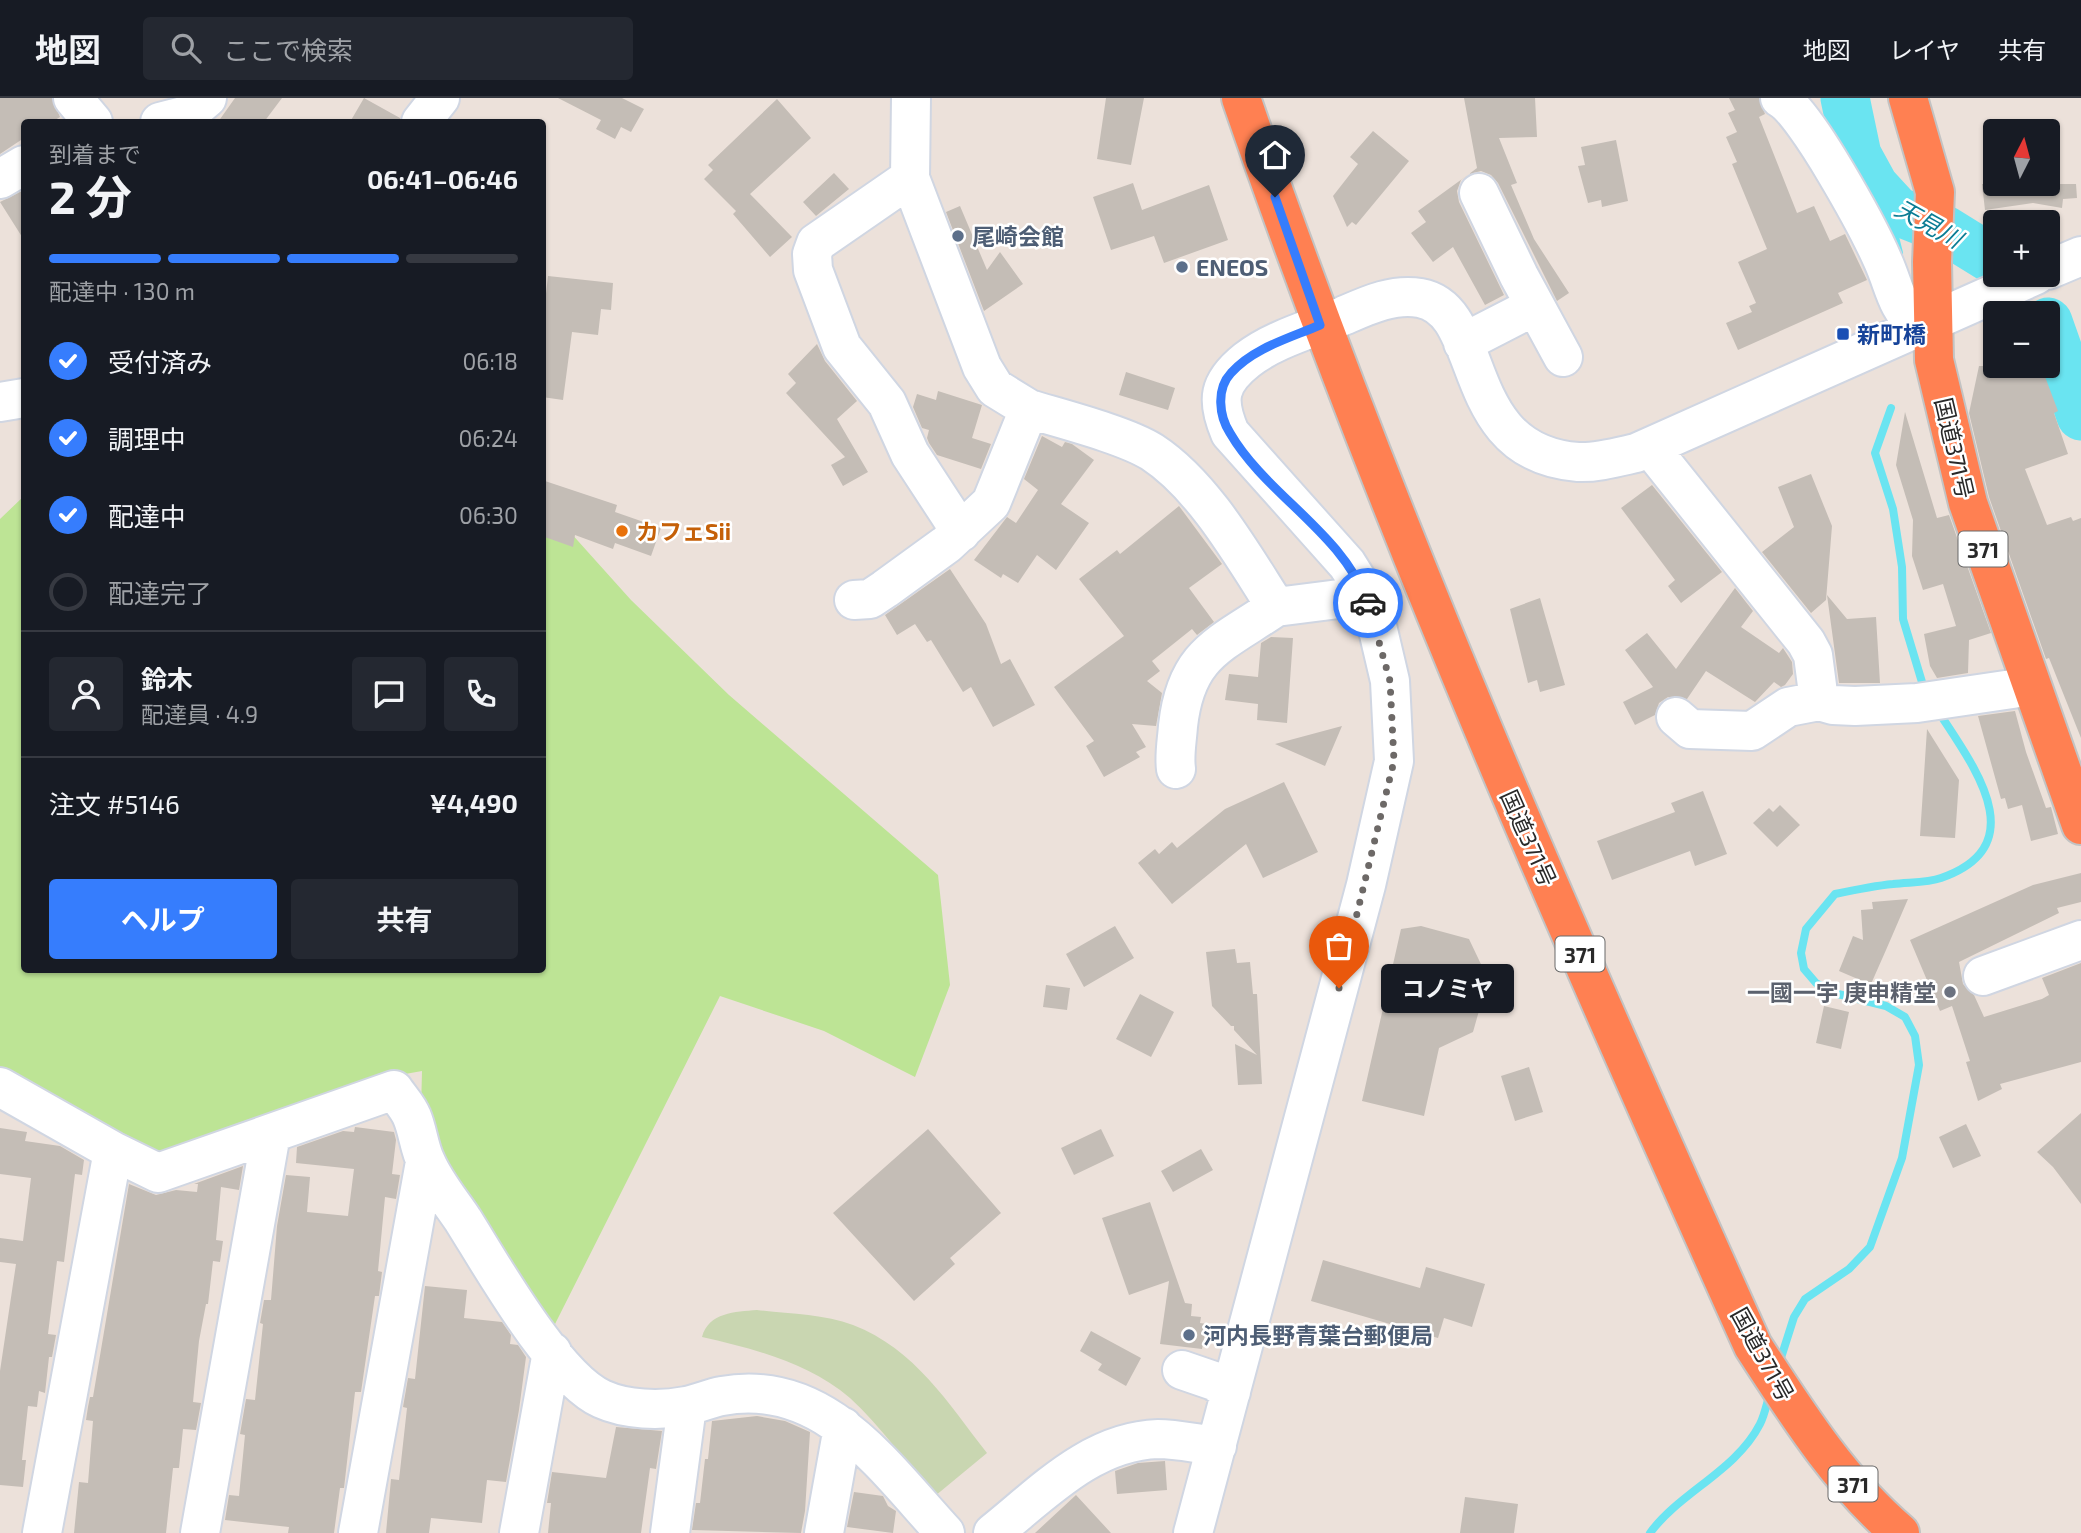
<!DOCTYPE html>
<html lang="ja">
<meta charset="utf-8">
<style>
body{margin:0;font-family:"Exo 2","Noto Sans JP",sans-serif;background:#242831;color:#f1f3f6;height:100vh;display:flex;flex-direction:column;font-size:26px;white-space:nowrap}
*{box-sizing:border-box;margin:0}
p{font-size:23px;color:#9ea1a6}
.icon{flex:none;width:38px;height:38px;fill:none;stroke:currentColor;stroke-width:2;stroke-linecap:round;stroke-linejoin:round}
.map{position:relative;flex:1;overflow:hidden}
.details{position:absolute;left:21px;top:21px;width:525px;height:854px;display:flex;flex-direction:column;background:#171b24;border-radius:7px;box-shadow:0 2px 5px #0004}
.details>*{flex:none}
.needle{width:46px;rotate:6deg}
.tools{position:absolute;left:1983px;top:21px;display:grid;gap:14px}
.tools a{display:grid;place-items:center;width:77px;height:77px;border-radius:7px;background:#171b24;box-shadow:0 2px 5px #0004;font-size:35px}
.pin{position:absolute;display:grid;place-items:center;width:60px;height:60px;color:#fff;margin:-72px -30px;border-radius:50% 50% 50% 0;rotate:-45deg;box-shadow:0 0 7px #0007}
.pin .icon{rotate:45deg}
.courier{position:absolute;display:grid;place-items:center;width:70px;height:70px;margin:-35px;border:5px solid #367dfd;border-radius:50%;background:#fff;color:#222;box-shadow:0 2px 9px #0007}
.bubble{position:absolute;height:49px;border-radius:7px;background:#171b24;box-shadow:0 2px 5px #0004;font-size:23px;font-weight:700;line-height:49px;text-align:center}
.summary em{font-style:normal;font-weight:700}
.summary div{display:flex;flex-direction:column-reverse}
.summary{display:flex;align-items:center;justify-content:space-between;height:119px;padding:0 28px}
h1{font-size:46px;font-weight:700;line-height:52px}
.bar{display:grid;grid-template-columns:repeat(4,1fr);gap:10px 7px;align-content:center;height:84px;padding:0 28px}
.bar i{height:9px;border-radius:5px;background:#363941}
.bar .selected{background:#367dfd}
.bar p{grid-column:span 4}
.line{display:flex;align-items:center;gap:18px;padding:0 28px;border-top:2px solid #363941}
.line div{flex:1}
.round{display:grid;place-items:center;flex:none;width:74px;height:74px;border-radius:7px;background:#242831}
ol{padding:0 28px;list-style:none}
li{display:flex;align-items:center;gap:21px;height:77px}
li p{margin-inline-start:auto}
li .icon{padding:7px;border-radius:50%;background:#367dfd;color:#fff;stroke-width:4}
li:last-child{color:#9ea1a6}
li i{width:38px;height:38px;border:4px solid #363941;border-radius:50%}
.action{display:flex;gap:14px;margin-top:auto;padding:14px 28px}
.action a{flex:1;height:80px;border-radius:7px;background:#367dfd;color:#fff;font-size:28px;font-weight:700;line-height:80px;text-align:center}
.action a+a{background:#242831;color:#f1f3f6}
header{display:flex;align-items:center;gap:42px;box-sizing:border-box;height:98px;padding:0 35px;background:#171b24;border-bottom:2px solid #363941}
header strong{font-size:33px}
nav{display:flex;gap:38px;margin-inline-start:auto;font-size:24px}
.search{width:490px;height:63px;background:#242831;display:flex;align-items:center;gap:18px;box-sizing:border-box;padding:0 24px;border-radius:7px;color:#9ea1a6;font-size:26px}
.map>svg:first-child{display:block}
.green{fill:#bde495}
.cemetery{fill:#c9d6b1}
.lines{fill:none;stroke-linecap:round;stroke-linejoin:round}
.stream{stroke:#6ae4f1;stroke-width:8}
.river{stroke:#6ae4f1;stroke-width:49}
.building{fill:#c4bdb6}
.minor-casing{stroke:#d0d6e2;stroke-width:42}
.highway-casing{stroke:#c3c3c3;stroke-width:42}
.minor{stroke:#fff;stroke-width:38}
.highway{stroke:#ff8052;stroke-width:38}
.done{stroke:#6d6967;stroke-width:7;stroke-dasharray:0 12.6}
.route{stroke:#367dfd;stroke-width:9}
.service-dot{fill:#5c6f8a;stroke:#fff;stroke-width:2.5}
.transit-dot{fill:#1a4fb4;stroke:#fff;stroke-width:2.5}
.food-dot{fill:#e8710a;stroke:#fff;stroke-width:2.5}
.worship-dot{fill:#6b7280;stroke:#fff;stroke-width:2.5}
.labels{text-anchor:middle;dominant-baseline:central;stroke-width:5;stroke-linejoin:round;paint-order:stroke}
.shield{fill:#fff;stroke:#696969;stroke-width:2}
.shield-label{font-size:21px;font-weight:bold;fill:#292929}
.service-label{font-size:23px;font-weight:bold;fill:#4e5e75;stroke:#fff;text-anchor:start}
.transit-label{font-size:23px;font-weight:bold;fill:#164399;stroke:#fff;text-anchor:start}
.street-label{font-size:23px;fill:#292929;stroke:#fff}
.food-label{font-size:23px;font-weight:bold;fill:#c56008;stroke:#fff;text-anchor:start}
.worship-label{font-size:23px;font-weight:bold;fill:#5b616d;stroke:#fff;text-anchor:end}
.water-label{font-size:24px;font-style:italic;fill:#0b7c94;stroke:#fff}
</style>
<header>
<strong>地図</strong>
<div class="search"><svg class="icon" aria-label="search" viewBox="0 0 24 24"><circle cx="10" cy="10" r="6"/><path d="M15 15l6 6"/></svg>ここで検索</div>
<nav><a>地図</a><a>レイヤ</a><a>共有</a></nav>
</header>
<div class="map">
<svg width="2081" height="1435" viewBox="0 0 2081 1435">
<rect width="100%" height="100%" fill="#ece1da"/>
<!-- green -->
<path class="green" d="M24,398v474h518l1,-468 88,98 98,95 209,180 12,110 -35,92 -91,-46 -104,-35 -168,334 -93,-147 -38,-72 1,-40 -56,10 -197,74 -23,-3 -146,-85v-548z"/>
<!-- cemetery -->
<path class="cemetery" d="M757,1212c31,4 67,4 96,15 62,24 95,78 134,128l-52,43c-28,-32 -54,-70 -85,-98 -42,-36 -96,-49 -148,-61 7,-25 33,-25 55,-27z"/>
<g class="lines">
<!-- stream -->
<path class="stream" d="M1874,88l18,39 7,28
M1891,310l-16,45 18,56 9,58 1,52 22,73
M1779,1266l15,-47 11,-18 44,-30 21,-22 32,-89 17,-93 -4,-29 -10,-19 -19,-11 -52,-13 -18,-10 -12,-14 -3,-16 5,-24 29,-35c19,-4 38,-8 58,-10 15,-2 34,-1 48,-6 95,-33 31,-114 -3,-167
M1650,1435c30,-41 86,-62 110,-109 5,-10 7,-22 10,-31"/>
<!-- river -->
<path class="river" d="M1845,0l12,57 17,31 23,25 48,19 50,31
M2048,224l33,94"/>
</g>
<!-- building -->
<path class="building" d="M0,0h52l8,19 -8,5h-28v16l-24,16z
M235,0h47l-18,24h-46z
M364,0l36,20v4h-50z
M558,0h64l22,11 -13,23 -10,-5 -6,12 -19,-10 5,-9z
M1106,0h38l-13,67 -34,-6z
M1464,0h71l2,39 -38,1 18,45 -6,2 23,54 35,54 -12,8 -59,-118 -7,-8 -10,-4 -12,3 8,-6z
M1729,0h30l6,16 -6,3 38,96 17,-7 16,35 15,-7 22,46 -29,13 5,10 -105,47 -12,-27 26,-11 -3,-6 7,-3 -18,-41 29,-13 -35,-85 5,-2 -11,-25 11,-5 -9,-19 7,-3z
M777,1l34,39 -61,56 42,43 -22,20 -37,-43 3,-3 -32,-32 9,-9 -5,-5z
M1373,33l36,30 -53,64 -4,-3 -5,5 -14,-31 25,-32 -8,-7z
M1616,42l12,61 -26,6 -1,-7 -13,3 -10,-37 7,-1 -4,-18z
M834,75l15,16 -33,27 -13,-14z
M1469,76l-8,6 -4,11 2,11 45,93 -19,10 -32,-58 -20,15 -22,-29 15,-11 -8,-11z
M1133,85l9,27 67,-25 19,55 -64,23 -10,-27 -43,14 -18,-53z
M1982,86h94l1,14 -14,1 -1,9 -29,-5 -48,7z
M24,92v50l-24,-38z
M960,108l27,64 13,-18 23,32 -39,27 -38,-99z
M548,178l65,7 -2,27 -10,-1 -3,26 -26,-3 -9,68 -21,-3v-68z
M817,246l8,17 32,40 -20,18 31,53 -25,14 -12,-21 14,-8 -59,-64 10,-10 -8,-9z
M1979,268h62l17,45 -4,2 14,41 -43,15 22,56 24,-8 2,4 8,-3v220l-32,-80 -3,1 -57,-162 -20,-84z
M1126,274l49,16 -7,22 -49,-15z
M938,293l44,14 -10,33 19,6 -10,25 -44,-14 -8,-12 -2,-5 2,-8 -7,-2 -9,-21 4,-13 19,6z
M1905,314l32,106 12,-3 42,118 -22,7 -1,33 -31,5 -7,-12 -6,-32 32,-8 -13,-42 -20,6 -11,-34 1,-36 -17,-55z
M1042,338l20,11 3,-5 7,2 22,16 -33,44 28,19 -33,47 -19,-15 -19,28 -15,-9 -2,4 -27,-18 33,-43 9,6 22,-33 -14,-11z
M1811,376l21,52 -6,74 -15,13 -49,-61 32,-25 -16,-40z
M542,382l75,25 -2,7 46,16 -10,28 -36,-13 -2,6 -38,-14 -2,12 -31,-11z
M1652,387l70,87 -41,31 -13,-17 7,-6 -54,-72z
M1179,408l43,58 -33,24 25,34 -17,13 -5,-6 -40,32 8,10 -13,10 15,12 -6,33 -24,-2 14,23 -10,5 4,5 -36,20 -18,-31 8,-5 -40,-54 70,-51 -45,-57 38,-29 3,4z
M950,471l36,55 15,40 9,-5 25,46 -42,22 -22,-40 -8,5 -32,-52 -4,2 -12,-18 -18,11 -12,-20z
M1735,490l18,23 -12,16 38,26 4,-5 9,14 1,12 -8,11 -4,2 -7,-5 -19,20 -49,-31 -19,28 -19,-2 -9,6 -4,12 -20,10 -12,-23 30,-15 -28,-37 22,-17 29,36z
M1827,497l20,24 29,-2 4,66h-41z
M1540,500l25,87 -25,7 -3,-12 -9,3 -18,-74z
M1271,539l22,1 -6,85 -30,-3 1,-16 -33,-4 4,-26 29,3 3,-34z
M2015,613l11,41 20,56 5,-1 7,27 -27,7 -9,-36 -14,4 -3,-11 -4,1 -23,-83z
M1342,628l-17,40 -50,-22z
M1927,631l32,51 -4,58 -35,-2z
M1284,684l34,70 -55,26 -17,-34 -74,60 -34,-41 17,-14 4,5 13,-12 5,6 48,-39z
M1703,693l24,63 -32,12 -5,-15 -78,29 -15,-39 78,-29 -4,-9z
M1780,707l20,20 -23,22 -24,-24 16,-15 4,4z
M2081,775v29l-24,6 2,5 -100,49 4,22 11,11 10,22 58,-18 7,-4 -7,-17 39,-15v99l-81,22 2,5 -24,12 -12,-39 4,-1 -18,-55 -12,5 -30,-71 123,-55z
M1908,801l-22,51 -19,43v-10l-28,-12 14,-35 10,4 -2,-30 12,-1 -1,-7z
M1115,828l19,32 -50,29 -18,-33z
M1421,828l48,13 19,40 -15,53 -34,16 -15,68 -62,-15 39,-172z
M1235,851l2,14 13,-1 3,32h4l5,90 -24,1 -3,-41 22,11 -23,-25v-4h-3l-19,-20 -6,-54z
M1046,887l24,3 -3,22 -24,-3z
M1140,896l34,18 -23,45 -35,-18z
M1824,908l25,6 -8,37 -25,-6z
M1529,969l14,45 -28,9 -14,-45z
M2081,1015v91l-28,-37 -16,-15z
M1966,1026l15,32 -28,12 -14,-31z
M355,1029l39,5 2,8 -4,34 8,1 -4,24 -11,-2 -7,74 4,1 -3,24h-4l-14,96h-6l-11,96h-4l-6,45h-46l1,-6 -64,-7 4,-25 10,1 6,-61 -5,-1 6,-35 9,1 8,-76 -3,-1 4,-23h7l6,-74 9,-51 24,2 -3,35 41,4 6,-47 -58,-6 1,-16 46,-16 11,1z
M0,1030l27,4 -2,9 35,5 24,14 -2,15 -7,-1 -11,88 -7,-1 -9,73 8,1 -4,22h-3l-4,36 -6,-2 -2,16 -9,-1 -6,54h4l-3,27 -23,-2v-114l16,-107 -16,-2v-24l23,3 8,-63 -31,-4z
M928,1031l73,84 -51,45 5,6 -41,37 -81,-88z
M1101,1031l13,27 -40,19 -13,-27z
M1201,1051l12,21 -40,22 -12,-21z
M243,1068l-4,24 -18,-3 -5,53 7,1 -3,21 -7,-1 -5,43h-2l-7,37 -6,61 8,1 -5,27 -13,-1 -4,39h-6l-7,65h-92l5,-51 9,1 5,-62 -7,-1 2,-13 2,-10h3l36,-213 27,11 20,-5 21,2 1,-8h-4z
M1150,1104l35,101 7,1 -1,12 10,1 -1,6 7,1 -5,25 -42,-5 9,-63 -40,14 -27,-77z
M1323,1162l97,28 6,-21 59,17 -13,43 -28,-9 -6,20 -127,-37z
M425,1188l42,4 -3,28 38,4 9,13 -1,9 8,1 8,12 -7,53 -13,72 -19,-2 -5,43 -51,-5 -2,15h-43l5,-54 8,1 8,-72 -4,-1 5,-29 7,1z
M1091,1233l50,27 -15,28 -28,-16 4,-6 -22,-13z
M757,1318l28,5 25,11 -5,79 -4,22 -109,-3 4,-27h4l5,-44h3l4,-38z
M616,1329l46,4 -6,38 -6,-1 -9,65h-93l3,-30h-4l5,-31 54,6z
M1165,1363l2,29 -50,4 -2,-23 23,-8z
M854,1394l29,4 5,10 8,5 -3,22 -46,-6z
M1076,1397l35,38h-76z
M1465,1399l53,7 -4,29h-54z"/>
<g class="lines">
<defs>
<path id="minor" d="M73,0l20,24
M911,0l-1,80 72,189 13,21 34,21
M1780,0c26,14 89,131 103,163 12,27 12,44 34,65
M160,24l27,-7 20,-17
M421,24l19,-24
M910,80l-94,65 -4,11 1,16 29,77 45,56 23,51 51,78
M0,81l24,-14
M1479,95l40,83 44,81
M2048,172l33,-14
M1463,245l72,-37
M0,304l24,-4
M1650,349l156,195 7,13 6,46
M854,502l16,-1 15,-10 62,-45 44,-41 38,-94c33,10 96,26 123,43 52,34 91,104 124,155l63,-8 25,-8
M1676,619l14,12 62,2 36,-24 31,-6 14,4 22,1 62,-3 102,-15 11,-5
M1176,671c-2,-14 1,-28 2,-43 8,-73 42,-81 98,-119
M1983,878l98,-36
M0,989l113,64 45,22 236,-83c6,9 14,17 18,27 6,14 7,31 14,45 9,21 25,40 37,58 29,46 92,158 139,179 24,11 58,12 84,7 12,-2 24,-8 36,-10 102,-19 162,71 223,137
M1182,1272l32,11 17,11
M42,1435l71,-382
M200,1435l71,-399
M358,1435l67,-371
M519,1435l33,-181
M670,1435l17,-127
M824,1435l19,-106
M993,1435c49,-39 98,-92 165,-94 19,0 40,5 59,7
M1193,1435l173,-648 28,-124 -4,-80 -12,-51 -14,-39 -17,-27 -117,-131c-14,-33 -12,-50 17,-73 27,-21 65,-31 96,-44 23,-10 50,-23 77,-18 69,12 35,155 158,164 18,1 40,-5 58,-9l400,-178"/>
<path id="highway" d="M1241,0c146,426 328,838 512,1248 43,66 86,135 147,187
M1908,0l27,94 -3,70 2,98 34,143 113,322"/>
</defs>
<!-- minor casing -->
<use href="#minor" class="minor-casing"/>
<!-- highway casing -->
<use href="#highway" class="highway-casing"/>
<!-- minor -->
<use href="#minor" class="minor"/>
<!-- highway -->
<use href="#highway" class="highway"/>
</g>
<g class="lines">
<!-- done -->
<path class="done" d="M1339,890l55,-227 -4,-80 -22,-78"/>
<!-- route -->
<path class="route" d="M1275,99l45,128c-30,13 -67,23 -89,48 -15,16 -12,43 -1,60 36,62 112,99 138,170"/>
</g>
<!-- markers -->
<g class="service-dot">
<circle cx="958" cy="138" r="7"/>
<circle cx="1182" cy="169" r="7"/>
<circle cx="1189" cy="1237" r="7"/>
</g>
<rect class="transit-dot" x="1836" y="229" width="14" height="14" rx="3.5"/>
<circle class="food-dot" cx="622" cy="433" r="7"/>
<circle class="worship-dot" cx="1950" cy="894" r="7"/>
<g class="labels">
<!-- shield labels -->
<g class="shield">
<rect x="1958.5" y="433.5" width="49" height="35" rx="5"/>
<rect x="1555.5" y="838.5" width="49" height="35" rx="5"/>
<rect x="1828.5" y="1368.5" width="49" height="35" rx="5"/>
</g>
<g class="shield-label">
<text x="1983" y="451">371</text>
<text x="1580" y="856">371</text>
<text x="1853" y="1386">371</text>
</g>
<!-- service labels -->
<g class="service-label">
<text x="972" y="138">尾崎会館</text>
<text x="1196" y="169">ENEOS</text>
<text x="1203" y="1237">河内長野青葉台郵便局</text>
</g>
<!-- transit labels -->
<g class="transit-label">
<text x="1857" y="236">新町橋</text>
</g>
<!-- street labels -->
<g class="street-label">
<text transform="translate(1955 350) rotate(77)">国道371号</text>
<text transform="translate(1529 740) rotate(66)">国道371号</text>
<text transform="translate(1763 1256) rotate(61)">国道371号</text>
</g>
<!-- food labels -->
<g class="food-label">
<text x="636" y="433">カフェSii</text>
</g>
<!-- worship labels -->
<g class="worship-label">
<text x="1936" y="894">一國一宇 庚申精堂</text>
</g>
<!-- water labels -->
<g class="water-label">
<text transform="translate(1929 125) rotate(29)">天見川</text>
</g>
</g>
</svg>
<div class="tools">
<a><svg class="needle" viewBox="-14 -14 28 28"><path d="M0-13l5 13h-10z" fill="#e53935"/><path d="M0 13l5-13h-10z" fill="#9ea1a6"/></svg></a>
<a>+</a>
<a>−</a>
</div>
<div class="pin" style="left:1339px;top:890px;background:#ea580c"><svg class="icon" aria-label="bag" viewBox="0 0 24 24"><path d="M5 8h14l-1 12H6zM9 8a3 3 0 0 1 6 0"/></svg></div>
<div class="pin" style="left:1275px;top:99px;background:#1f2937"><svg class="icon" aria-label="home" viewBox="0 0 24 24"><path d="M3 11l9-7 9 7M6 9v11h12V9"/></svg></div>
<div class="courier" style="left:1368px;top:505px"><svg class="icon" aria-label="car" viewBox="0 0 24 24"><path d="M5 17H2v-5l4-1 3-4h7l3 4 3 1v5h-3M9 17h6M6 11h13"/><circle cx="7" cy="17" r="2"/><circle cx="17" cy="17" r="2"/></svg></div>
<div class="bubble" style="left:1381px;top:866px;width:133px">コノミヤ</div>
<section class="details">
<div class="summary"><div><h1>2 分</h1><p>到着まで</p></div><em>06:41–06:46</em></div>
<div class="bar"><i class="selected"></i><i class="selected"></i><i class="selected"></i><i></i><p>配達中 · 130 m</p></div>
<ol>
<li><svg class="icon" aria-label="check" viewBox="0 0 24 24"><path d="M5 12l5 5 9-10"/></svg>受付済み<p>06:18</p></li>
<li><svg class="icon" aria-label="check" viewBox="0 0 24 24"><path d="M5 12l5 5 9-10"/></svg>調理中<p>06:24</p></li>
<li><svg class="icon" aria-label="check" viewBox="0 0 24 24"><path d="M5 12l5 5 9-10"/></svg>配達中<p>06:30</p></li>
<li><i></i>配達完了</li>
</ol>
<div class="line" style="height:126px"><a class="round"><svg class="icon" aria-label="person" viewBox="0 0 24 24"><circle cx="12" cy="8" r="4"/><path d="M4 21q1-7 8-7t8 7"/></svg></a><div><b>鈴木</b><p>配達員 · 4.9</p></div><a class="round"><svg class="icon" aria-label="chat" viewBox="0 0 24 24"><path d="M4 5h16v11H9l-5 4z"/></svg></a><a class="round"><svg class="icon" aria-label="phone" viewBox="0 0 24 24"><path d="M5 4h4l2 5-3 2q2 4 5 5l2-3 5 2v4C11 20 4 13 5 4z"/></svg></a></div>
<div class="line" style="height:91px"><div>注文 #5146</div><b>¥4,490</b></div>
<div class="action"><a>ヘルプ</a><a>共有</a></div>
</section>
</div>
